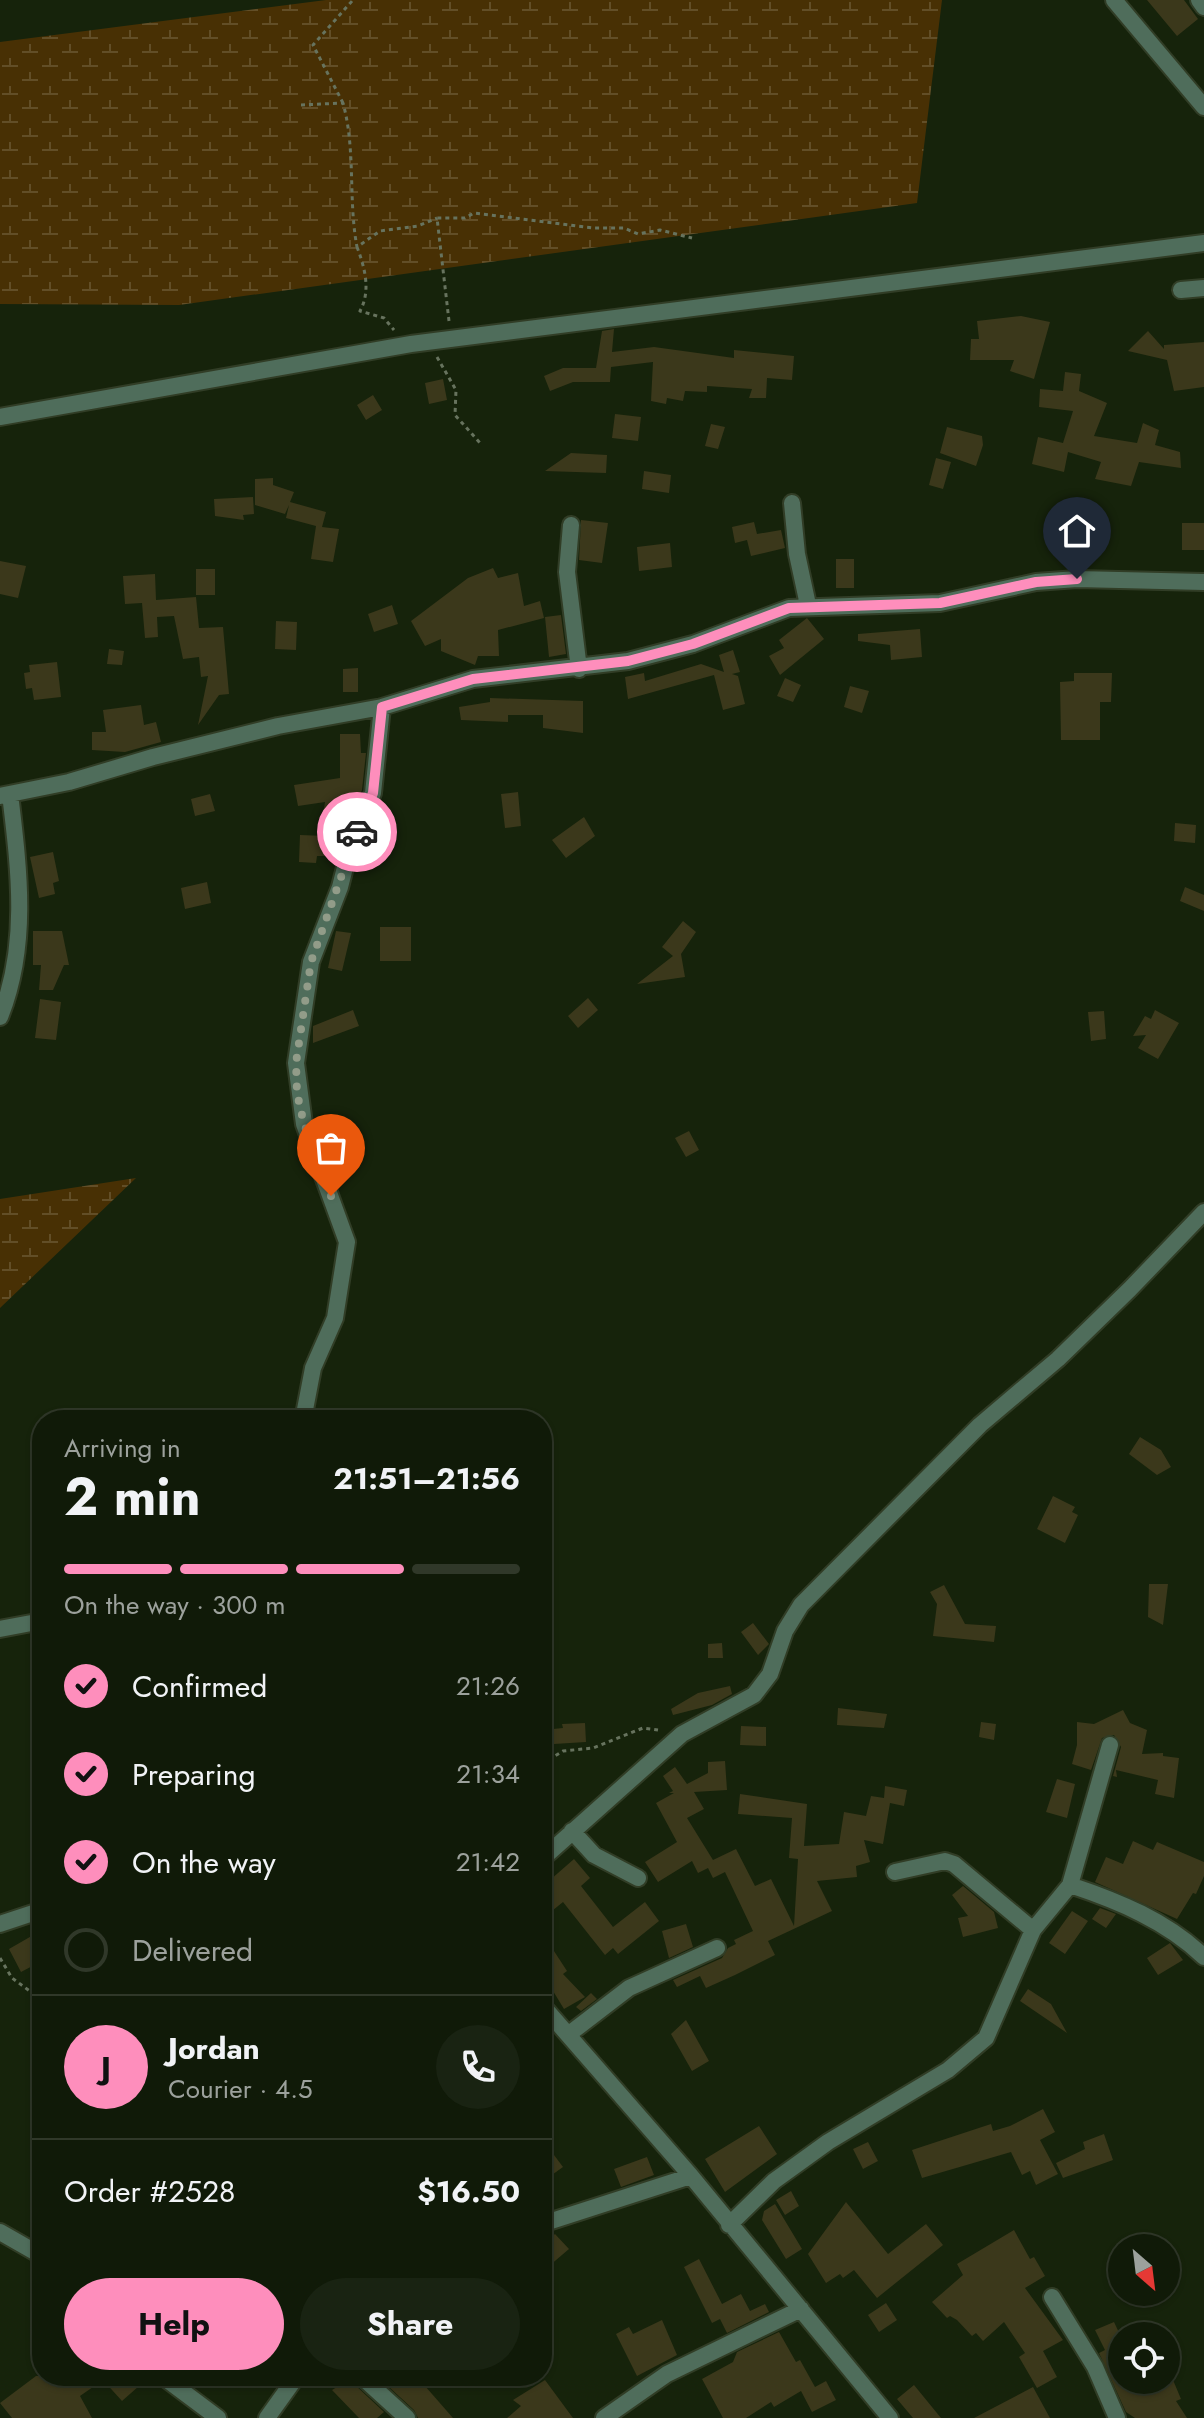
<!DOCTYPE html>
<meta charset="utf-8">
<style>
body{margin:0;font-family:Jost,sans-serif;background:#192312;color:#f1f3f6;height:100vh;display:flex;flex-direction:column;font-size:30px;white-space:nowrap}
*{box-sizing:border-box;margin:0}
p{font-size:26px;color:#9ca19c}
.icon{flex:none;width:44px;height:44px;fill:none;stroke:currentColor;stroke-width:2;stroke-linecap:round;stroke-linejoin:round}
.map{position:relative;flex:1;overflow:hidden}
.details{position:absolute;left:32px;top:1410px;width:520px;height:976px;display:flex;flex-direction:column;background:#101a08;border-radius:32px;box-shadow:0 2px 6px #0004,0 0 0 2px #303829}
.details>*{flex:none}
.needle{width:52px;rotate:152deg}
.controls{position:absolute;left:1108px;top:2234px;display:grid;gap:16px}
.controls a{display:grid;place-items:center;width:72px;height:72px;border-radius:50%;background:#101a08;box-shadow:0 2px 6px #0004,0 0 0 2px #303829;font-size:40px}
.pin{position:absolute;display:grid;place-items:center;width:68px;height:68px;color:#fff;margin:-82px -34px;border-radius:50% 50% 50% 0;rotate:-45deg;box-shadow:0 0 8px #0007}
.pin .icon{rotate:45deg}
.courier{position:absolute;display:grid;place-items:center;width:80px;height:80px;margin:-40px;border:6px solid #fe8ebc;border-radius:50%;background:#fff;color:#222;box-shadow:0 2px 10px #0007}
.summary em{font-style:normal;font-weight:700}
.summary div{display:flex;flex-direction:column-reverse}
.summary{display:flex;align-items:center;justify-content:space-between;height:136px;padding:0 32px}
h1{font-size:52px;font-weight:700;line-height:60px}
.bar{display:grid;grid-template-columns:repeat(4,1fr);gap:12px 8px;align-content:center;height:96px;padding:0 32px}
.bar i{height:10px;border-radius:6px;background:#303829}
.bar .selected{background:#fe8ebc}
.bar p{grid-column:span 4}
.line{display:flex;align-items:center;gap:20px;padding:0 32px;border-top:2px solid #303829}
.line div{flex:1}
.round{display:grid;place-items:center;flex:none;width:84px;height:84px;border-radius:42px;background:#192312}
ol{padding:0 32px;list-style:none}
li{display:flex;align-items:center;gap:24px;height:88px}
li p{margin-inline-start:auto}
li .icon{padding:8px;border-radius:50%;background:#fe8ebc;color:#111;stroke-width:4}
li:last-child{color:#9ca19c}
li i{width:44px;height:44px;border:4px solid #303829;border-radius:50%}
.cta{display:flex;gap:16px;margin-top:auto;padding:16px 32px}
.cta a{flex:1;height:92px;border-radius:48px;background:#fe8ebc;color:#111;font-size:32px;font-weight:700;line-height:92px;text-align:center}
.cta a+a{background:#192312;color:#f1f3f6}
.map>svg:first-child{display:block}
.wetland{fill:url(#wetland-marsh)}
.building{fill:#3b381b}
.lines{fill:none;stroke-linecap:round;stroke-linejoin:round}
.minor-casing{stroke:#313d26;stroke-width:20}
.path{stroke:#67735e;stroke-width:3;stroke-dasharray:4 4;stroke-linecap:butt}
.minor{stroke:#4f6d5b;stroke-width:16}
.done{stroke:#929c89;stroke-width:8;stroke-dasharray:0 14.4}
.route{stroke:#fe8ebc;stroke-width:10}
</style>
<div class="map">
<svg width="1204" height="2418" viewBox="0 0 1204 2418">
<defs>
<pattern id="wetland-marsh" width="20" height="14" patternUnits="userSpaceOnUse" patternTransform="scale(2)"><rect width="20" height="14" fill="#483004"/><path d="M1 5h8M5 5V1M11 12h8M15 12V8" fill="none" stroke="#624e27"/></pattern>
</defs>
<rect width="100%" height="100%" fill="#16230b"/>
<!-- wetland -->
<path class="wetland" d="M326,0h616l-25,203 -738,102 -179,-1v-262z
M136,1178l-136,130v-109z"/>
<!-- building -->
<path class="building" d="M1147,0h37l14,19 -21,17z
M1021,316l29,6 -16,57 -24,-8 4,-11h-44l1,-21h8l-2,-18z
M614,329l-2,23 42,-5 80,11v-8l60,6 -2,24 -25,-2 -1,20h-17l3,-9 -45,-3v6l-22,-1 -2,10 -16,-3 -1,6 -15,-3 2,-39 -42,5 -1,15h-37l-23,9 -6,-15 19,-8h33l6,-37z
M1148,331l16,18v-4l40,-3v45l-30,4 -7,-31 -39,-9z
M1065,372l16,2 -2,17 28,12 -13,33 43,7 6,-20 16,7 -4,15 25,7 1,16 -42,-6 -8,24 -36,-7 6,-17 -33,-10 -4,20 -32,-8 6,-27 25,6 10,-32 -34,-4 1,-18 23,2z
M443,379l4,21 -18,4 -4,-21z
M373,395l9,15 -16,10 -9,-15z
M615,414l26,3 -3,24 -26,-3z
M711,424l14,3 -7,22 -13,-3z
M947,427l35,9 1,9 -7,21 -36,-13z
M571,453l36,2 -1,18 -61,-2z
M936,458l15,4 -8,27 -14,-4z
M644,471l27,4 -2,18 -27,-4z
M273,478v7l21,7 -4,10 36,10 -4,15 17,2 -6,33 -22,-3 5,-33 -30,-8 3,-13 -4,9 -30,-9v-26z
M253,497l1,17 -11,1 1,5 -29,-4 -1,-17z
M581,520l27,3 -6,40 -23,-3z
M754,522l3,12 24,-4 4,18 -34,8 -4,-16 -12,3 -3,-16z
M1182,523h22v27h-22z
M670,543l2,24 -33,4 -2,-24z
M836,559h18v29h-18z
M0,561l26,5 -8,32 -18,-4z
M493,568l5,10 20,-5 6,33 16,-5 4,17 -46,12 1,26h-21l-3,9 -34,-14v-12l-16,7 -14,-25 57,-43z
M196,569h19v26h-19z
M155,574l1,26 40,-3 3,31 24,-1 6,67 -10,1 -21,30 10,-49 -7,1 -2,-20 -16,2 -9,-43 -17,1 1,20 -13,1 -3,-35 -17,1 -2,-28z
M392,605l6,19 -24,8 -6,-18z
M561,615l5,39 -17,3 -4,-40z
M807,618l17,21 -44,36 -11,-19 15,-8 -5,-8z
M276,621l21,1 -1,28 -21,-1z
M920,629l2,28 -31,3 -1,-15 -32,-4v-7z
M109,649l15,2 -2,14 -15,-1z
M733,650l7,22 -8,2 6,2 7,28 -22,6 -9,-35 -86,24 -3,-22 19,-4 1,8 56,-17 23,8 -5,-17z
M57,662l4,35 -27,3 -2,-12 -6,1 -2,-16 6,-1 -1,-7z
M358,668v24h-15v-23z
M1074,673h38l-1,29h-11v38h-39l-1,-58 14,-1z
M785,678l16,7 -8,17 -16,-6z
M850,686l19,5 -7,22 -18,-6z
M490,698l93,3v32l-40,-5v-13h-35v7l-47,-2 -2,-13 31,-5z
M141,705l3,20 12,-3 5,20 -36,10 -33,-2v-18h14l-3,-22z
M340,734h20l1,19h5l-4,37 -12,28 -10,-2 -4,21 -16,-2 5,-33 -27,4 -4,-21 46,-7z
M518,792l3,34 -16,2 -4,-34z
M210,794l5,17 -20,5 -4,-17z
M584,817l11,19 -29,22 -14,-18z
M1175,823l21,2 -1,18 -21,-2z
M300,835l26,1 -1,20h-8l-1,7 -17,-1z
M53,852l6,29 -6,2 2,11 -16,4 -9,-41z
M207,882l4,21 -26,6 -4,-21z
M1185,887l19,8v16l-24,-10z
M683,921l13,11 -15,22 4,23 -48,7 36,-28 -11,-9z
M380,927h31v34h-31z
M33,931h29l7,34h-5l-11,25h-14l2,-25h-8z
M336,931l15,2 -9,38 -14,-3z
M588,998l10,12 -20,18 -10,-12z
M40,999l21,3 -5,38 -21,-2z
M353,1010l6,16 -46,17v-17z
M1155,1010l24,13 -21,36 -20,-11 8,-13 -13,1 12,-20 6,3z
M1104,1011l2,28 -15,2 -3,-29z
M689,1131l10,19 -13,7 -11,-19z
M1140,1437l21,13 10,17 -14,8 -28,-21z
M1053,1496l22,11 -3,5 6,3 -13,28 -28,-14z
M1149,1584h19l-5,41 -15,-8z
M944,1585l21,39 31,2 -2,16 -61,-6 4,-32 -7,-12z
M753,1623l16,21 -11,11 -17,-23z
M722,1643l1,15h-15v-14z
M730,1686l2,8 -20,11 -39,10 -2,-6 27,-16z
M838,1708l49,6 -3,14 -47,-3z
M1123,1710l7,13 17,7 -5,24 21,-1v3l16,2 -5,40 -19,-4 3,-14 -42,-10 1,7 -4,-1 8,-29 -7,-12 -12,3 -11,32 -19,-6 5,-19v-23l17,2z
M981,1722l15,2 -2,16 -15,-3z
M585,1723l1,19 -32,2 -1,-15 10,-1 -1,-4z
M741,1726l25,1v19l-26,-1z
M725,1761l2,29 -33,2 10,17 -17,9 26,42 23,-11 19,37 16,-7 23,47 4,-67 -9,-1 3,-40 -54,-4 2,-20 67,10 -3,42 35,-2 5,-32 22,4 5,-20 13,2 1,-12 22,4 -3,16 -14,-3 -7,41 -19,-4 6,22 -14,4 1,11 -40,4 15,30 -64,30 7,14 -40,20 -29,13 -6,-12 -23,11 -4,-7 49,-22 6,-10 8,-4 -2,-4 19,-9 -28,-59 -12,6 -5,-10 -10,5 -6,-12 -34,21 -13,-20 32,-20 -21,-39 18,-10h-5l4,-2 -10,-15 12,-9 12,17 21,-11v-11z
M1057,1779l18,5 -8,34 -21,-6z
M1133,1841l20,9 4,-8 47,20v14l-8,18 -3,-1 -16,26 -82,-37 11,-25 17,7z
M574,1859l16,19 -9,8 32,41 32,-25 14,19 -41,33 -5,-6 -8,7 -42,-53 -21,17v-32z
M963,1886l31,26 4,16 -35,9 -5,-19 10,-2 -16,-21z
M1100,1908l16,6 -10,14 -14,-9z
M1072,1911l16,10 -23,33 -16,-11z
M686,1924l7,23 -24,11 -7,-27z
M42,1930v31l-21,11 -12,-23z
M1170,1943l13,17 -25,15 -11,-17z
M552,1948l15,23 -4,3 22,23 -21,12 -22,-36v-19z
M1028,1989l23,15 16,29 -47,-32z
M591,1993l6,6 -16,12 -5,-4z
M686,2020l23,41 -17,10 -21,-37z
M1043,2109l12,23 -15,8 18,34 -22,11 -6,-14 -8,4 -11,-23 -89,26 -10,-28 79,-26 2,7 17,-5z
M759,2126l18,28 -52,38 -20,-33z
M1104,2134l9,26 -50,18 -7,-15 29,-14 -2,-7z
M542,2139l21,28 -21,15z
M868,2142l10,19 -15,8 -10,-20z
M647,2157l7,18 -33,12 -7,-18z
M791,2191l8,15 -14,9 -9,-15z
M846,2202l42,52 38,-30 17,21 -66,53 -23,-28 -11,8 -3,-4 -14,9 -18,-29z
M775,2204l27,45 -16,10 -24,-39 2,-9z
M1014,2230l16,29 4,-2 11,19 -20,12 38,52 -20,11 14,26 -20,11 -18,-31 6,-4 -21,-31 -21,19 -7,-8 -4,3 -15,-16 -7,-4 -3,2 -15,-16 31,-27 -6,-11z
M555,2234l14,15 -27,23v-27z
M699,2259l23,45 19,-10 9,17 15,-7 4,8 -42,21 -7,-14 -8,4 -28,-56z
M886,2303l11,17 -18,12 -11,-17z
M662,2320l15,35 -40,21 -21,-42 13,-7 4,7z
M1114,2322l8,17v41h51l8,19 -5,2 11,17h-52l-9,-6 -27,-59 6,-3 -10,-20z
M779,2332l17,30 4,-2 15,27 11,-6 10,19 -24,12 -11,-21 -27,16 -3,-5 -25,16h-23l-21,-39 31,-17 4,-10z
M36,2376h95l8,10 -17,15 -19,-21 -23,16 12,22h-80l-12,-15z
M325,2376h25l4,8 30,28 -7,6h-18l-27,-28 5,-3z
M377,2376h59l-11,10 28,32h-35l-4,-8z
M545,2380l28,38h-66l14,-12 -8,-6z
M914,2385l27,33h-28l-16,-19z
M1033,2387l17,31h-76z"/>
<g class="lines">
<defs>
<path id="minor" d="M1114,0l90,107
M1199,0l5,7
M1181,290l23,-2
M0,417l411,-73 793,-101
M792,503l5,51 11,51
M571,525l-4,47 12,97
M0,796l69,-14 84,-25 125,-31 104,-19 91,-28 155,-18 65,-17 96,-36 151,-5 96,-21 41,-3 127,3
M0,1017c29,-72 19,-148 10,-223
M303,1420l10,-52 22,-50 12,-76 -43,-118 -8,-61 15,-101 29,-75 11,-43 22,-51 9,-86
M0,1629l42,-8
M572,1831l22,24 44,23
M542,1859l140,-125 72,-39 16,-21 15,-43 16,-26 179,-180 78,-66 72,-70 74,-77
M895,1872l50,-11 9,3 79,66
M1070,1885c48,16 97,36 134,72
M0,1924l42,-14
M542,2005l149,171 199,242
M569,2034l60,-46 88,-40
M542,2224l149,-48
M729,2225l45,-44 54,-39 120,-72 38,-32 47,-108 37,-45 40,-140
M0,2232l42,24
M1052,2297l43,70 22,51
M162,2376l56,42
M361,2376l46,42
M267,2418l30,-42
M604,2418l63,-44 134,-65"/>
</defs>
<!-- minor casing -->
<use href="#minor" class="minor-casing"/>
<!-- path -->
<path class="path" d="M343,103l-30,-58 40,-45
M301,105l42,-2c13,47 5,97 14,144l23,-16 38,-5 19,-8
M357,247c8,21 14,44 3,64l24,7 10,12
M449,321l-12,-103h28l9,-5 120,15h30l14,6 22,-4 32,8
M437,357l19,33 -1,25 25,28
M542,1764l21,-13 30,-3 50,-20 15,2
M0,1958l12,20 30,22"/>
<!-- minor -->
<use href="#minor" class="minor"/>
</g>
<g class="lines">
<!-- done -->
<path class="done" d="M331,1196l-27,-72 -7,-31 -1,-30 15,-101 46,-130"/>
<!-- route -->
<path class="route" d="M357,832l16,-39 9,-86 91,-28 155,-18 65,-17 96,-36 151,-5 96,-21 41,-3"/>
</g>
</svg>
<div class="controls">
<a><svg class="needle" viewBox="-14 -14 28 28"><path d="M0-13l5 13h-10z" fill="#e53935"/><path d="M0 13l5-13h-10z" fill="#9ca19c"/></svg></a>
<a><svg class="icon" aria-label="locate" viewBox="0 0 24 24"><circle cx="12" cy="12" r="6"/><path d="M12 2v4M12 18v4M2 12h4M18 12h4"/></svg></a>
</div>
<div class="pin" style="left:331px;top:1196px;background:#ea580c"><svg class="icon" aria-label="bag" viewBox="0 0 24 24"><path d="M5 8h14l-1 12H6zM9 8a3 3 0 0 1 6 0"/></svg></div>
<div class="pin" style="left:1077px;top:579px;background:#1f2937"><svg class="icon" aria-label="home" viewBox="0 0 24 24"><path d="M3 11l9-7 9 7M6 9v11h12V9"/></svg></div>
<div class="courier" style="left:357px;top:832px"><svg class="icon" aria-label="car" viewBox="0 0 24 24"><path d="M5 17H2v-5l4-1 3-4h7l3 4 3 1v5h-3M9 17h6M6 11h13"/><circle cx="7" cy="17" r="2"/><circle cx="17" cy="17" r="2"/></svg></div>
<section class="details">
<div class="summary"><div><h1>2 min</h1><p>Arriving in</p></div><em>21:51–21:56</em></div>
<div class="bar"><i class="selected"></i><i class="selected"></i><i class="selected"></i><i></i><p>On the way · 300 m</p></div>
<ol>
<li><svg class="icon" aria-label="check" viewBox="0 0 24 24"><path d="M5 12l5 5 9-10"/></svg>Confirmed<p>21:26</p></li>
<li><svg class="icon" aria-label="check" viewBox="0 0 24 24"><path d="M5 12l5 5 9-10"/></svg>Preparing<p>21:34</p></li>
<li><svg class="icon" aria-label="check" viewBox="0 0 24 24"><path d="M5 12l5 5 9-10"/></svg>On the way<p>21:42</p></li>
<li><i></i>Delivered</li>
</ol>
<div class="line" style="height:144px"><b class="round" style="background:#fe8ebc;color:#111">J</b><div><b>Jordan</b><p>Courier · 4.5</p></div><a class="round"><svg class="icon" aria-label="phone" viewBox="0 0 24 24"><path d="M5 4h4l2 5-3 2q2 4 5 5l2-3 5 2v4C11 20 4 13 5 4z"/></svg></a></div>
<div class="line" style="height:104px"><div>Order #2528</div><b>$16.50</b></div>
<div class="cta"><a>Help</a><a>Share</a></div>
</section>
</div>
